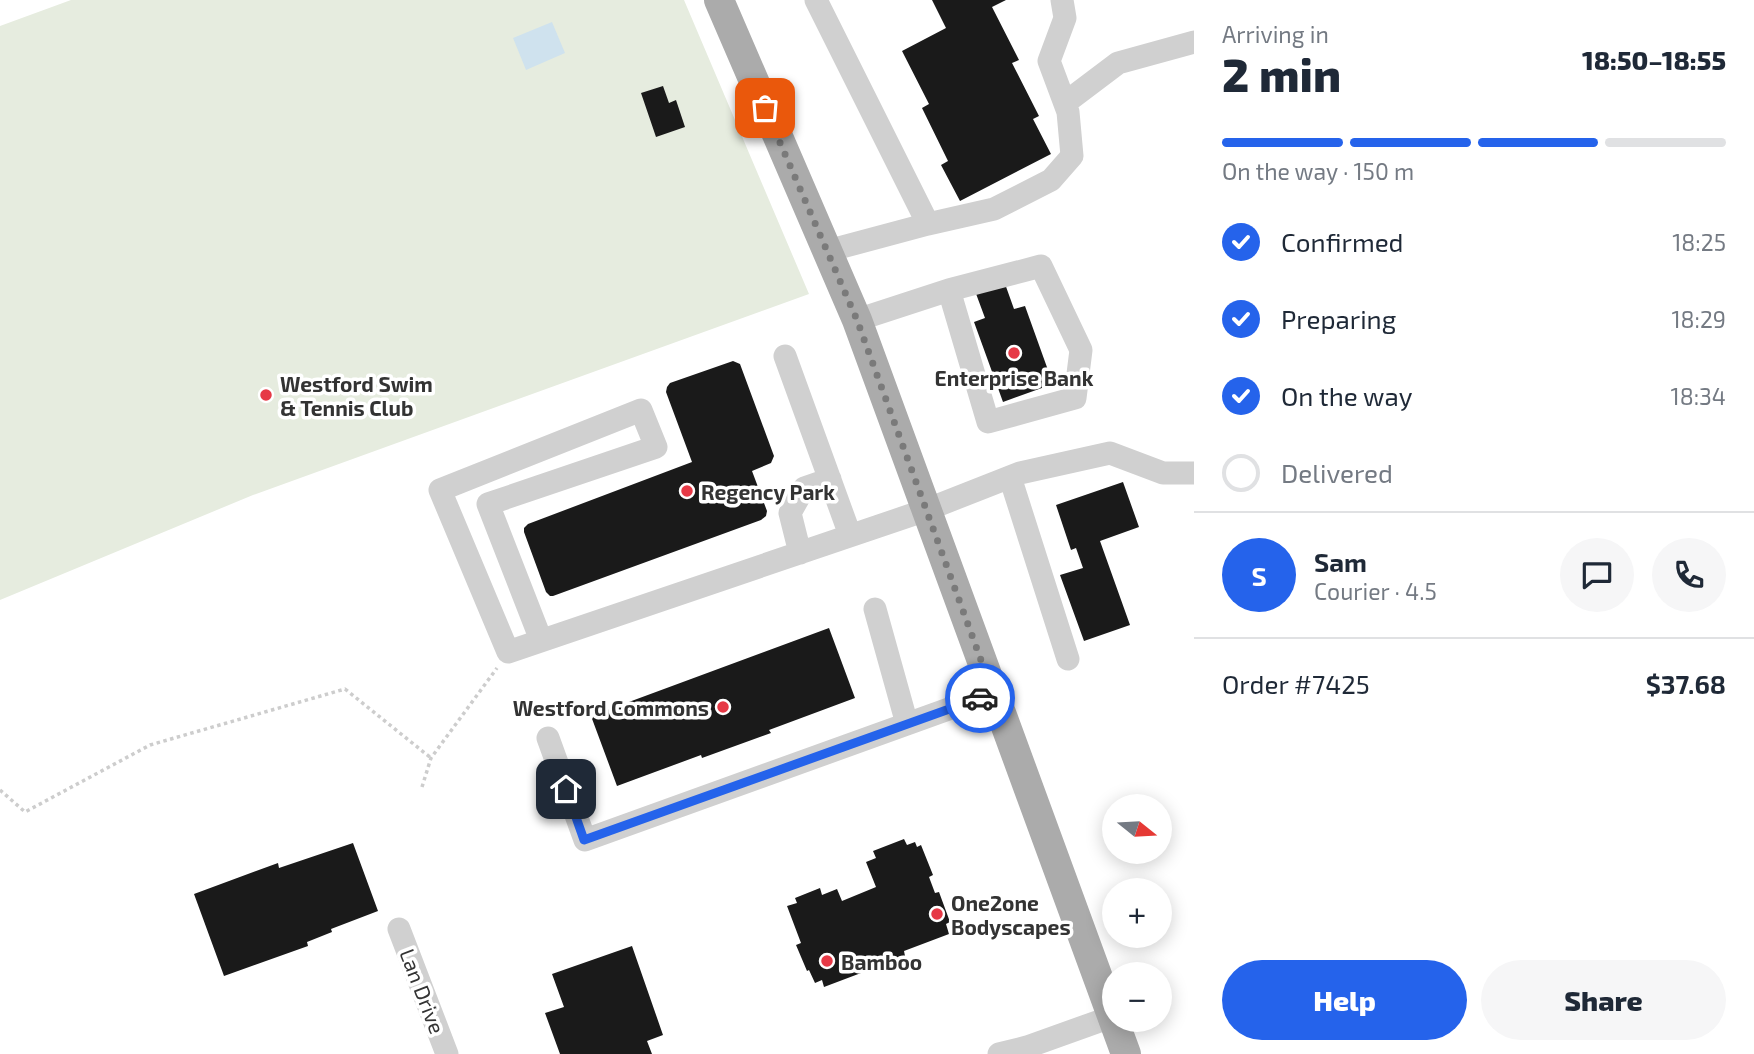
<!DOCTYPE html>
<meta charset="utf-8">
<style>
body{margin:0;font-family:"Exo 2",sans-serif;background:#f6f6f7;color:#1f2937;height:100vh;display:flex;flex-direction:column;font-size:26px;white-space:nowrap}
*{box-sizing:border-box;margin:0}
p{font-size:23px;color:#747a83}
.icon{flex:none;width:38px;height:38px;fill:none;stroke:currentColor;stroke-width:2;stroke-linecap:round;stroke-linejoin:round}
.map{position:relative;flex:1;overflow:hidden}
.side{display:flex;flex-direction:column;background:#fff;width:560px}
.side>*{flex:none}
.needle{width:46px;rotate:108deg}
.buttons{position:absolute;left:1102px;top:794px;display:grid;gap:14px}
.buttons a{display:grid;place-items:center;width:70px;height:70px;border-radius:50%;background:#fff;box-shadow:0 4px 18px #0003;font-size:35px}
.pin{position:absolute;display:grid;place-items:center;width:60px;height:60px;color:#fff;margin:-30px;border-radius:14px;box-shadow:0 4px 10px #0006}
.courier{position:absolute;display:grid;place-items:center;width:70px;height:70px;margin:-35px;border:5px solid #2563eb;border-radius:50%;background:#fff;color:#222;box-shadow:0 2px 9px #0007}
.overview em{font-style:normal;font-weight:800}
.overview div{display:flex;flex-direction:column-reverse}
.overview{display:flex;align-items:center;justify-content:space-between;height:119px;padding:0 28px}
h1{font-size:46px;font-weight:800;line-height:52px}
.bar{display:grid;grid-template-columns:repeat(4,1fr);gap:10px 7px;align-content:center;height:84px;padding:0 28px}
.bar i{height:9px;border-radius:5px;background:#e0e1e3}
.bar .on{background:#2563eb}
.bar p{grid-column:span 4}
.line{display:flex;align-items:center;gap:18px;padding:0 28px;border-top:2px solid #e0e1e3}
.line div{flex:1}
.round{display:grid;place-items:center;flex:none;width:74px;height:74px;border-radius:37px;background:#f6f6f7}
ol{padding:0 28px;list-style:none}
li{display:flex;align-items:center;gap:21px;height:77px}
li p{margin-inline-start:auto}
li .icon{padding:7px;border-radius:50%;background:#2563eb;color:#fff;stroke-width:4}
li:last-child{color:#747a83}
li i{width:38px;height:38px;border:4px solid #e0e1e3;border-radius:50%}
.cta{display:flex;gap:14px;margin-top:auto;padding:14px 28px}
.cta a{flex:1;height:80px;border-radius:42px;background:#2563eb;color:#fff;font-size:28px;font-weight:800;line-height:80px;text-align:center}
.cta a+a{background:#f6f6f7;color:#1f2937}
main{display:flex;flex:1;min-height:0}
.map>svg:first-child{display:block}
.green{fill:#e6ecdf}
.water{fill:#cfe2ee}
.building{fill:#1a1a1a}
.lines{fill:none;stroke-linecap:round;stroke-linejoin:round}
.path{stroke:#cdcdcd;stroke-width:3.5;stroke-dasharray:3.5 3.5;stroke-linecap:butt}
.minor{stroke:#d0d0d0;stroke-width:23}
.major{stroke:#ababab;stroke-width:30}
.done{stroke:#7a7a7a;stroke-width:7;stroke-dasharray:0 12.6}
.route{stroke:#2563eb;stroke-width:9}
.poi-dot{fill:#e63946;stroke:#fff;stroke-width:2.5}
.labels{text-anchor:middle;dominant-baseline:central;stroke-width:7;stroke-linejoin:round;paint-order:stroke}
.poi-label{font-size:21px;font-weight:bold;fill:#333;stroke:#fff;text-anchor:start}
.street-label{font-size:21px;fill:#333;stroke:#fff}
</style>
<main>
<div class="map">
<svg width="1194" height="1054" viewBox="0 0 1194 1054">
<rect width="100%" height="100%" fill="#fff"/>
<!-- green -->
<path class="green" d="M71,0h613l125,294 -556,201 -253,105v-574z"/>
<!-- water -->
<path class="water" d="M552,22l13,31 -39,17 -13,-32z"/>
<!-- building -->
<path class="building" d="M932,0h74l-14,7 27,53 -7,3 27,53 -6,3 18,35 -91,47 -19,-36 7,-4 -26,-53 7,-4 -27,-53 44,-23z
M663,86l6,17 7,-3 9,27 -29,10 -15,-44z
M1004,281l10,28 11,-3 28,78 -50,18 -29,-80 11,-4 -10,-27z
M733,361l7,3 34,92 -3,7 -19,8 15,40 -1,5 -5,4 -208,76h-3l-4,-4 -22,-60v-4l4,-4 164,-62 -26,-70 1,-5 3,-4z
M1123,482l16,45 -39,14 30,84 -46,16 -24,-66 23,-7 -7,-20 -5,2 -15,-45z
M829,628l26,70 -86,32 2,3 -69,25 -1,-3 -84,31 -26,-70z
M904,839l3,6 8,-3 2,5 4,-2 12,30 -4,2 6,16 4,-1 11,30 -4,2 3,10 -45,17 1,5 -37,14 -2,-7 -8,3 3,7 -37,14 -2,-7 -7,3 -6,-13 -2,1 -11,-26 5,-2 -14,-37 10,-3 -2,-5 25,-10 2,7 15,-6 5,12 34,-14 -10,-25 10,-4 -3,-7z
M353,843l25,68 -47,18 1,3 -25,10 1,4 -84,30 -30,-82 84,-31 1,5z
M632,946l31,89 -16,6 5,13h-92l-15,-41 19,-6 -12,-33z"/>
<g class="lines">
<!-- path -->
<path class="path" d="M422,787l9,-29 66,-90
M0,790l25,22 125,-67 195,-56 86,69"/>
<!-- minor -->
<path class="minor" d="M816,0l112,224 -101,27
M1065,103l53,-40 76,-21
M928,224l66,-15 57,-29 21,-24 -4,-44 -19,-51 16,-43 -3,-18
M857,320l92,-30 92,-24 40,84 -6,48 -87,24 -39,-132
M785,356l65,179
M1010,477l58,182
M800,553l-10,-40 14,-25 26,-9
M875,609l32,115
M541,640l-53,-136 168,-57 -15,-37 -201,80 68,162 418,-142 94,-37 90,-20 53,20h31
M548,738l37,102 408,-147
M399,929l48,125
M999,1054l28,-7 84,-30"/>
<!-- major -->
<path class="major" d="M719,0l138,320 269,734"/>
</g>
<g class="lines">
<!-- done -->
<path class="done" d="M765,108l92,212 136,373 -13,5"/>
<!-- route -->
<path class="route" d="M566,789l18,51 396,-142"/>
</g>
<!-- markers -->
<g class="poi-dot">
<circle cx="1014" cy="353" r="7"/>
<circle cx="266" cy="395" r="7"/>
<circle cx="687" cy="491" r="7"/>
<circle cx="723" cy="707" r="7"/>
<circle cx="937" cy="914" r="7"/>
<circle cx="827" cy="961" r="7"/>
</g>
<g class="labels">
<!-- poi labels -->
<g class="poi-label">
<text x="1014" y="377" text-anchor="middle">Enterprise Bank</text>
<text x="280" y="383">Westford Swim<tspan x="280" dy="24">&amp; Tennis Club</tspan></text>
<text x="701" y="491">Regency Park</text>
<text x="709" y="707" text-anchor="end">Westford Commons</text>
<text x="951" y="902">One2one<tspan x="951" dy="24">Bodyscapes</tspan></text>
<text x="841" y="961">Bamboo</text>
</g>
<!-- street labels -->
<g class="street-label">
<text transform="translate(423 991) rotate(69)">Lan Drive</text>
</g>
</g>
</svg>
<div class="buttons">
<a><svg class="needle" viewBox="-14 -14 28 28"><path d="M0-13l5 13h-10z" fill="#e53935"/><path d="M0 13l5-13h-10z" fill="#747a83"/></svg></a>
<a>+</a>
<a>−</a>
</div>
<div class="pin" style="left:765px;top:108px;background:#ea580c"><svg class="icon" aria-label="bag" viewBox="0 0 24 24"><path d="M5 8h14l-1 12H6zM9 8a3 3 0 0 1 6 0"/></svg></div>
<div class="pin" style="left:566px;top:789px;background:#1f2937"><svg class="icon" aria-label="home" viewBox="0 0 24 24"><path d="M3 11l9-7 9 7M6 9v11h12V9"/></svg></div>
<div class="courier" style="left:980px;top:698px"><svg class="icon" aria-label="car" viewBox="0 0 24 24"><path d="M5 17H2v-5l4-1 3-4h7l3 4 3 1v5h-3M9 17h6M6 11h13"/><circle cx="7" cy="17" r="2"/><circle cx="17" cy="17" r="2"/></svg></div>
</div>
<section class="side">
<div class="overview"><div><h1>2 min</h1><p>Arriving in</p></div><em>18:50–18:55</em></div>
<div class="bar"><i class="on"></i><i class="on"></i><i class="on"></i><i></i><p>On the way · 150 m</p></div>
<ol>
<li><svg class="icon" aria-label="check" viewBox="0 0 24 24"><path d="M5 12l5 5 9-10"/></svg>Confirmed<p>18:25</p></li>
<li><svg class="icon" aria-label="check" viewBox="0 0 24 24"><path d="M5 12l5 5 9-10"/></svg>Preparing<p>18:29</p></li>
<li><svg class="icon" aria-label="check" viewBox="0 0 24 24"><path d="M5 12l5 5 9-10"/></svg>On the way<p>18:34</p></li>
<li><i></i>Delivered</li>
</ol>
<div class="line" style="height:126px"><b class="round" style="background:#2563eb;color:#fff">S</b><div><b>Sam</b><p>Courier · 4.5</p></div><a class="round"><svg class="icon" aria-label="chat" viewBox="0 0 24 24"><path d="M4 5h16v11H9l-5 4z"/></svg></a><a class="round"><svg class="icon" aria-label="phone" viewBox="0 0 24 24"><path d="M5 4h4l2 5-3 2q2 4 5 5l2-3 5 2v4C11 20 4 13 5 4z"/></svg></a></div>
<div class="line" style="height:91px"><div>Order #7425</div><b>$37.68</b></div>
<div class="cta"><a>Help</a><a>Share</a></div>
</section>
</main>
